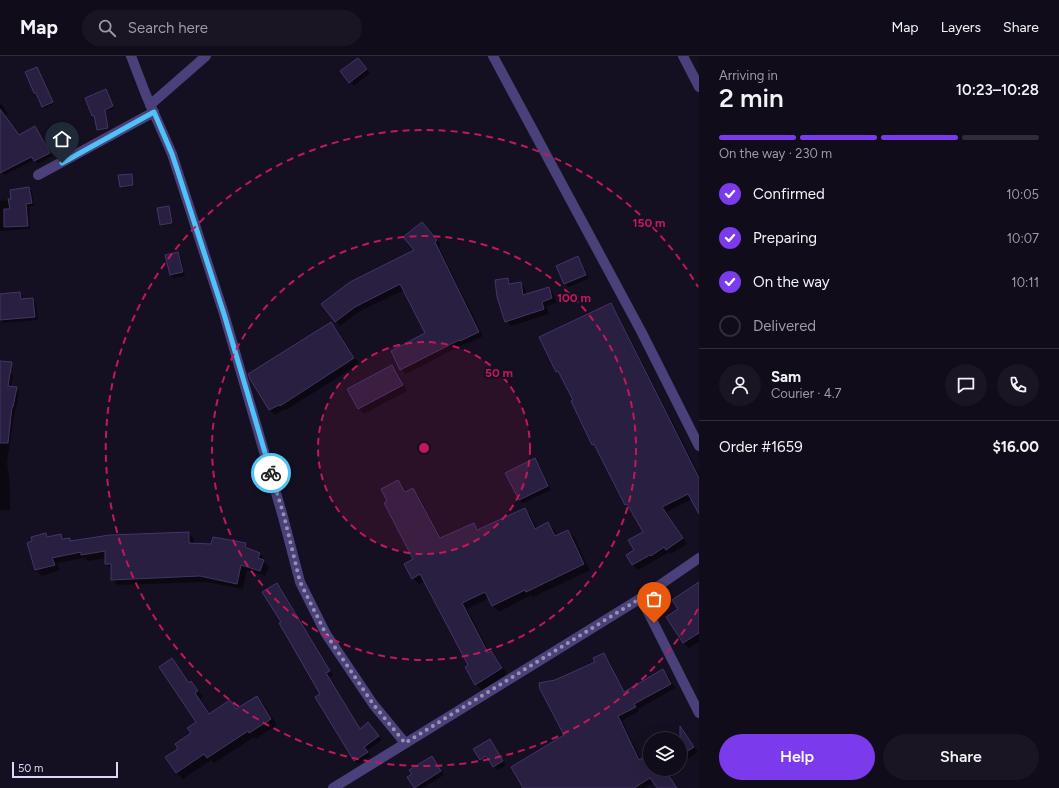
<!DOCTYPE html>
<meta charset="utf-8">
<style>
body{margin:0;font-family:Figtree,sans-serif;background:#191522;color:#f1f3f6;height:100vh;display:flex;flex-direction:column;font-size:15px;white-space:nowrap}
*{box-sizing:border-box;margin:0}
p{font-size:13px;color:#9c9ba2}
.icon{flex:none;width:22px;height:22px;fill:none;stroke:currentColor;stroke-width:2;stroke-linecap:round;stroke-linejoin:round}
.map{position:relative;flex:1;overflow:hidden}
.side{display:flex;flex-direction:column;background:#100c19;width:360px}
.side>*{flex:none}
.tools{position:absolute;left:643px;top:676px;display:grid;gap:8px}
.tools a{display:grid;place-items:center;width:44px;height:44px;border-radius:50%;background:#100c19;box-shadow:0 4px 16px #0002,0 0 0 1px #302c38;font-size:20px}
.scale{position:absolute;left:12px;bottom:10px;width:106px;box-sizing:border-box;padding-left:4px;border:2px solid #ded6fa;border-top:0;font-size:11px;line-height:14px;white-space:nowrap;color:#ded6fa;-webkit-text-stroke:3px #151021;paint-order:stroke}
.pin{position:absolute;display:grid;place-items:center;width:34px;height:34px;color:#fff;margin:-41px -17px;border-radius:50% 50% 50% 0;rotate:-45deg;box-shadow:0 0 4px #0007}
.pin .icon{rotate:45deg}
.courier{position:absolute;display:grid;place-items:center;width:40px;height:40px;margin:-20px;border:3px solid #4fc3f7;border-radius:50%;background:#fff;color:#222;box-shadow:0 1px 5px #0007}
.summary em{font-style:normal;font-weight:600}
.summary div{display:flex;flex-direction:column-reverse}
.summary{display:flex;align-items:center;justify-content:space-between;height:68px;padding:0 20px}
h1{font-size:26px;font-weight:600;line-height:30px}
.bar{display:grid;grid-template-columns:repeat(4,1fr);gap:6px 4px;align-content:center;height:48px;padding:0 20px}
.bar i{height:5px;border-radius:3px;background:#302c38}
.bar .on{background:#7c3aed}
.bar p{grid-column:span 4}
.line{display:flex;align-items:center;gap:10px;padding:0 20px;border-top:1px solid #302c38}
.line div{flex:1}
.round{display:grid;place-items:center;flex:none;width:42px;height:42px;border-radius:21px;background:#191522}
ol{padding:0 20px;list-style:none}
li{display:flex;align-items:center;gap:12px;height:44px}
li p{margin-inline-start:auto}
li .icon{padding:4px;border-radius:50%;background:#7c3aed;color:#fff;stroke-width:4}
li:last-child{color:#9c9ba2}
li i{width:22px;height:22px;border:2px solid #302c38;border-radius:50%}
.primary-button{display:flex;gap:8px;margin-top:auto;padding:8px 20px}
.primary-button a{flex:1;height:46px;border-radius:24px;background:#7c3aed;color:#fff;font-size:16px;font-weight:600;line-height:46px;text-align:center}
.primary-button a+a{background:#191522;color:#f1f3f6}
header{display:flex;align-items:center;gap:24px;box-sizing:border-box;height:56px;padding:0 20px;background:#100c19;border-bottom:1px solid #302c38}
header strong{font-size:19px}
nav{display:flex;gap:22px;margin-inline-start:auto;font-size:14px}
.search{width:280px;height:36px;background:#191522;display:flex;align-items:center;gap:10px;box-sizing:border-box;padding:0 14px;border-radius:22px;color:#9c9ba2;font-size:15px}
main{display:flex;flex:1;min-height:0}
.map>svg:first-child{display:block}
.shadow{fill:#0007}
.building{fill:#291f40;stroke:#453469}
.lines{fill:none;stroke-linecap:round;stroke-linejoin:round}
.minor{stroke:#4a417a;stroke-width:10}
.done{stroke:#9891ae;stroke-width:4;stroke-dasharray:0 7.2}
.route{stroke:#4fc3f7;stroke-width:5}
.ring{fill:none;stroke:#c2185b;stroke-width:2;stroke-dasharray:7 5}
.centre{fill:#c2185b;stroke:#151021;stroke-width:2}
.ring-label{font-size:12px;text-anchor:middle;font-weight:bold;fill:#c2185b;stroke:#151021;stroke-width:4;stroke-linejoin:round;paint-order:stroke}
</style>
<header>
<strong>Map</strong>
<div class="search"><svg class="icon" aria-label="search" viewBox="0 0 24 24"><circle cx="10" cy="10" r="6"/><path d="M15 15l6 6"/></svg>Search here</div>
<nav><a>Map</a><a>Layers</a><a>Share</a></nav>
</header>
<main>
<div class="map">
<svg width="699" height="732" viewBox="0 0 699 732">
<rect width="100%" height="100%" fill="#151021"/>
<!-- shadow -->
<path class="shadow" d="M361,6l9,11 -16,13 -12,-15z
M38,14l15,34 -8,4 -10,-15z
M107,36l7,16 -8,3 3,18 -10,1 -1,-1 -3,-13 -2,-1z
M0,46l8,12 -3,2 14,20 16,-9 17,29 -14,8 -3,-4 -3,1 -27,14 -3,-3 -2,-3z
M131,119l2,1 1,10 -12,2 -1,-2z
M29,132l3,3 2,15 -5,1 1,22 -30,2v-30l12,-2z
M169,151l1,1 3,16 -11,2 -1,-1z
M427,172l14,17 -2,2 44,89 -18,9 -1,-1 -58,30 -5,-5 25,-35 -22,-44 -44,21 -20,15 -4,-5 79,-70z
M178,197l3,4 4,19 -11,2 -3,-3z
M578,202l3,3 8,17 -20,9 -4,-3 -7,-17z
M508,223l5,6 7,-2 5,5 1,7 22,-7 5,5 4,10 -11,3 3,8 -38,12 -5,-5z
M20,237l3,3v4l10,-1 3,4 2,17 -35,3 -3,-3v-25z
M610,248l5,5 54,107 2,3 28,55v34l-7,-9 -25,13 20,32 -16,10 -2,-2 -31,18 -5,-5 -6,-10 9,-5 8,-18 -13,-22 -5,-6 -29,-56 -4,-4 -31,-67 -5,-6z
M331,267l5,5 23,36 -73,46 -1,-1 -10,6 -5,-5 -19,-32z
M392,310l5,5 10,20 -43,23 -5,-5z
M10,316l3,3 -2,12 5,1 3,3 -3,18h-1l-8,53 3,24v24h-10v-137z
M534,404l4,3 13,27 -28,13 -4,-3 -12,-27z
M398,425l6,6 3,5 6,-3 5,6 24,44 31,-15 7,6 44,-21 6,6 7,14 11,-5 6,5 3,7 11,-5 6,6 16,33 -57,27 -2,-2 -32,17 -6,-6 -4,-8 -22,11 23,44 7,5 10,16 -25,16 -6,-6 -7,-18 -44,-85 -6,3 -6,-6 2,-19 -26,-58z
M189,477l5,6 1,5h50l6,6 8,3 6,6 -1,3 5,5 -4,9 -18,-6 -4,19 -37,-7 -88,3 -6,-6v-10l-6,-5v-6l-18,3 -3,-3 -28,5 3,7 -18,6 -6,-6 -8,-27 18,-9 3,3 12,-2 4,4h4l3,3z
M277,528l4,4 52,87 -4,2 31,52 11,-2 11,13 -15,11 4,5 -13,8 -3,-3 -33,-67z
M699,540v46l-10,6 -6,-5 -16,-26z
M603,598l5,4 17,35 38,-23 5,5 7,13 -37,21 1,2 -17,10 19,39 9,-6v15h22l-6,4 11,15h-18l1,-10 -15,10h-121l42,-52 -10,-55 40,-19z
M172,604l6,6 12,18 1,-1 6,6 6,8 -3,2 10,15 20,-13 8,9 18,-13 7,6 14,22 -21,14 -2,-2 -40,26 -3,-3 -28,19 -6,-6 2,-24 13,-15 6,-12z
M683,676l15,20 -18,12v-25h-7z
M490,685l16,24 -8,5 -8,-11 -6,3 -4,-3z
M435,705l9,14 -21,13h-8l-7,-11z"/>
<!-- building -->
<path class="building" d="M358,2l9,11 -18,14 -9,-12z
M37,11l16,35 -11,5 -6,-14h-2l-9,-21z
M106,33l7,17 -8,4 3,18 -11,2 -3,-15 -2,1 -7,-18z
M0,53l19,26 16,-9 15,27 -16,8 -2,-4 -3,1 -29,15z
M132,118l1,11 -13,2 -2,-12z
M29,131l3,16 -6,1 2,22 -24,1v-18h6l-2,-10h3l-1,-9z
M169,150l3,17 -12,2 -3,-17z
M422,166l15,18 -2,2 44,90 -19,9 -1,-1 -59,30 -9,-19 34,-18 -25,-49 -45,23 -20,15 -14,-18 29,-22 64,-32 -11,-13z
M178,196l5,20 -13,3 -5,-20z
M578,200l8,19 -22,9 -8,-18z
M508,222l1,6 12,-2 2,13 26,-8 3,11 -10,4 2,7 -39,13 -8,-25 -2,-17z
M20,236l1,7 12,-1 2,19 -35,3v-26z
M611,247l88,175v36l-11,-20 -26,13 21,31 -17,12 -2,-3 -13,9 -1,-1 -18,10 -6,-10 8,-5 -6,-10 15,-8 -16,-28 -2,1 -31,-61 -2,1 -21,-44 2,-1 -15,-29 -2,1 -17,-35z
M331,266l23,36 -74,48 -1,-1 -10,5 -19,-31 -2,-5z
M0,305l12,1 -4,24 9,1 -4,20h-1l-4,36h-8z
M392,309l11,20 -45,24 -11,-20z
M535,402l13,28 -29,14 -14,-27z
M398,424l7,12 8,-4 27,50 34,-15 3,7 48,-22 10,21 13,-7 7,14 13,-6 16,34 -58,28 -1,-2 -33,16 -7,-14 -23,11 26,50 3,-2 11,17 -27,17 -10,-18 3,-2 -48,-91 -8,5 -8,-15 9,-5 -29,-56 3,-2 -6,-12z
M189,476v11l22,1 2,-7 33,6 -1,4 15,6 -2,5 6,2 -4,11 -19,-6 -4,19 -37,-8 -89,4v-16h-6v-13l-24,4v-3l-29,6 3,7 -20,5 -8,-27 5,-2 -1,-4 15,-4 1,4 14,-3 1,5 8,-1v3l40,-6z
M699,526v51l-16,10 -17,-26 12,-8 -6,-9z
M277,527l53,88 -4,2 34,56 8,-7 11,14 -15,11 4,5 -14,9 -39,-64 5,-3 -41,-71 2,-1 -19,-30z
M604,597l20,39 39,-23 8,15 -37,20 2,3 -18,9 21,44 11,-7v16h14l13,19h-20l-7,-10 -16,10h-111l-12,-21 53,-32 -24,-46 -1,-6 16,-3 40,-18 -2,-4z
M172,602l17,25 2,-2 7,10 -3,2 14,21 21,-14 6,9 21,-13 14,23 -22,14 -1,-2 -41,27 -3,-4 -28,19 -11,-16 13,-8 -3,-5 16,-11 -4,-5 9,-6 -37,-55z
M680,670l14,21 -14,9z
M490,683l13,22 -10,6 -7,-11 -6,4 -7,-11z
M432,700l9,15 -27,17 -7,-11 5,-3 -3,-4z"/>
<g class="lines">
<!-- minor -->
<path class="minor" d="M131,0l15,39 26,59 52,160 59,203 17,65 26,52 47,70 32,39
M493,0l148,275 58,115
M683,0l16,31
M150,49l56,-49
M38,119l116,-63
M641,542l58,115
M333,732l308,-190 58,-40"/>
</g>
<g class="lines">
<!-- done -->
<path class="done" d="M271,417l13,43 16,66 26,52 47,70 32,39 236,-145 13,25"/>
<!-- route -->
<path class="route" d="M62,107l92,-51 18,42 5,15 47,145 47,159"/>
</g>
<!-- distance rings -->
<circle cx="424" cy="392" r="106" fill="#c2185b" fill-opacity=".12"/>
<g class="ring">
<circle cx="424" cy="392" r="106"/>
<circle cx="424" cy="392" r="212"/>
<path d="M698 553A318 318 0 1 1 698 231"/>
</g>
<circle cx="424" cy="392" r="6" class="centre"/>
<g class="ring-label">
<text x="649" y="171">150 m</text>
<text x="574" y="246">100 m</text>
<text x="499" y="321">50 m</text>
</g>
</svg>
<div class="tools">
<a><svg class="icon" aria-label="layers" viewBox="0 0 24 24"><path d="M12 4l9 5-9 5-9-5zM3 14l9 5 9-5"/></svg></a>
</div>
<div class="scale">50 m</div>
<div class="pin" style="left:654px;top:567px;background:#ea580c"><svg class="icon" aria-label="bag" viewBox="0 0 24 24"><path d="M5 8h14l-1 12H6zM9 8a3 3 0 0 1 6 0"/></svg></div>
<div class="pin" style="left:62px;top:107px;background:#1f2937"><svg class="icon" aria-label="home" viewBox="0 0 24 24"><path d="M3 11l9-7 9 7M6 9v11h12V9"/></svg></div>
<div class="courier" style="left:271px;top:417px"><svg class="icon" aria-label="bike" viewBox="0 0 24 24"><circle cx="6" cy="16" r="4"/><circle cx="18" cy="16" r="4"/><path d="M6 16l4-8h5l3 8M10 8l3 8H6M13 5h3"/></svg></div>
</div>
<section class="side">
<div class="summary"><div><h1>2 min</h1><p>Arriving in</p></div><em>10:23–10:28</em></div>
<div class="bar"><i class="on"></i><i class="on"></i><i class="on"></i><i></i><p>On the way · 230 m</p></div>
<ol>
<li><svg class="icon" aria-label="check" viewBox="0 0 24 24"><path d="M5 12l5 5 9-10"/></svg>Confirmed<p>10:05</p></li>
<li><svg class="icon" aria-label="check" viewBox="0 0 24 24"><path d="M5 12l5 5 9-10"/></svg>Preparing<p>10:07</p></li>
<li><svg class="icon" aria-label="check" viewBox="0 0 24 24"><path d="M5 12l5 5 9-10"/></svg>On the way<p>10:11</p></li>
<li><i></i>Delivered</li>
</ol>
<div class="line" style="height:72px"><a class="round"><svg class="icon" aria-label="person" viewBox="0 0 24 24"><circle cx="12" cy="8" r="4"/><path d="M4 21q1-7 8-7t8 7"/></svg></a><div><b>Sam</b><p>Courier · 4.7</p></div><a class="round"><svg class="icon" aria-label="chat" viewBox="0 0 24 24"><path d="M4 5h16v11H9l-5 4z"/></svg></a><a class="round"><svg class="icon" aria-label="phone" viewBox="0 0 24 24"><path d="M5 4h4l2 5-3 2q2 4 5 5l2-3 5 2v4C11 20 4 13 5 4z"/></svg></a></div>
<div class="line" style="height:52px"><div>Order #1659</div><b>$16.00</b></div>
<div class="primary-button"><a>Help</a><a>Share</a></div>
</section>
</main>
